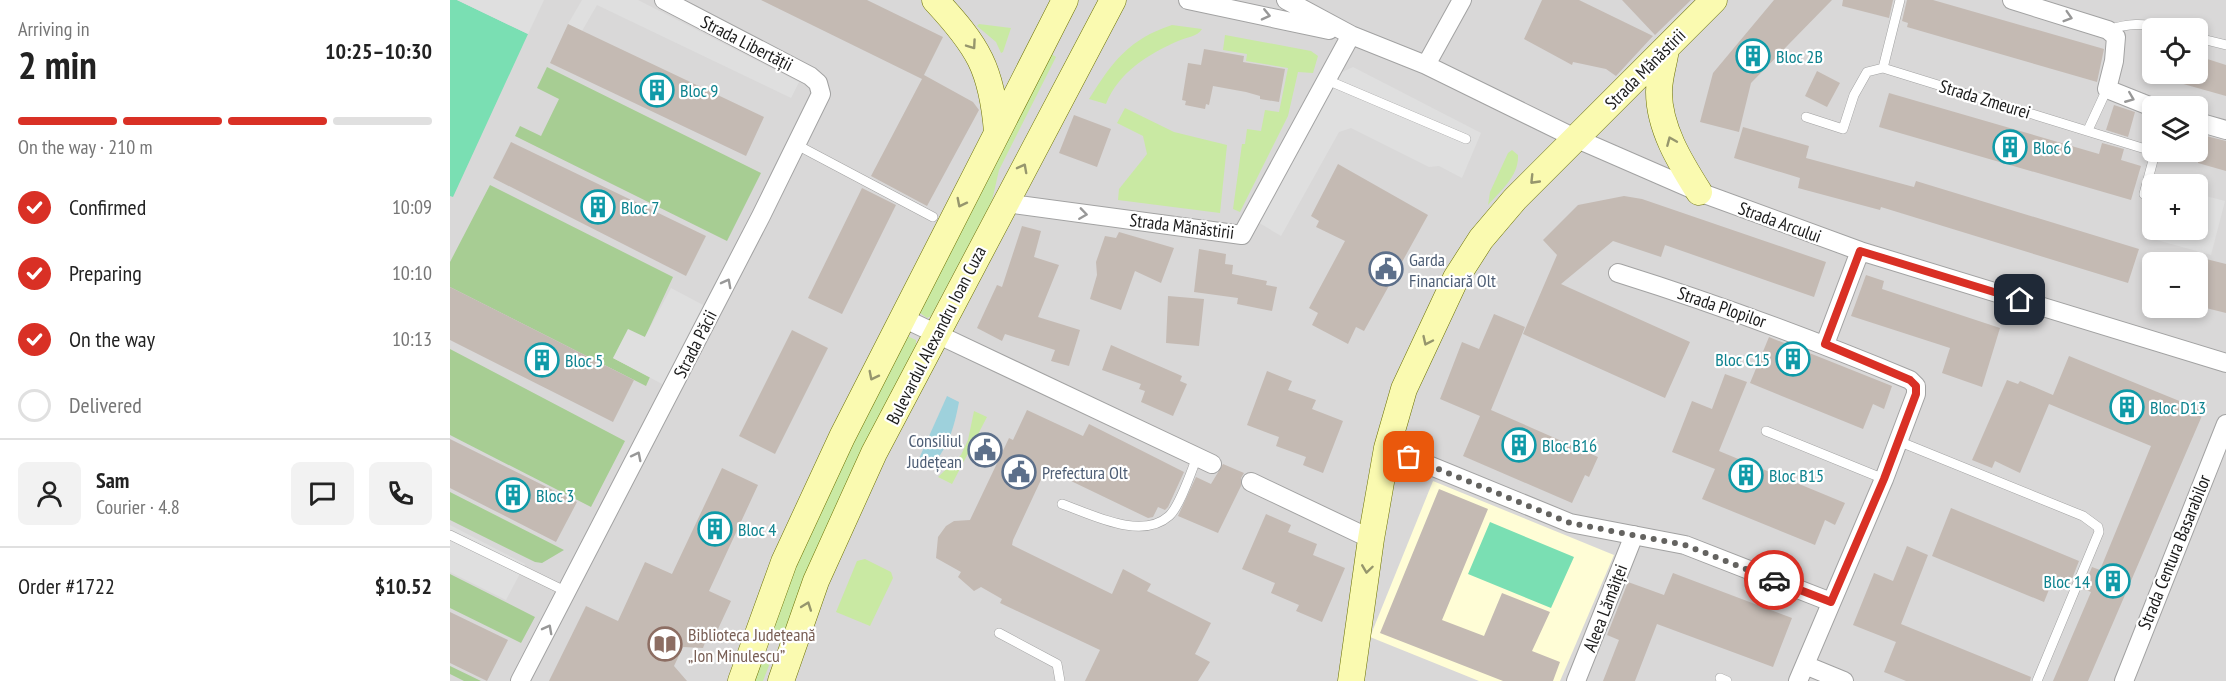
<!DOCTYPE html>
<meta charset="utf-8">
<style>
body{margin:0;font-family:"PT Sans Narrow",sans-serif;background:#f2f2f2;color:#222;height:100vh;display:flex;flex-direction:column;font-size:22px;white-space:nowrap}
*{box-sizing:border-box;margin:0}
p{font-size:20px;color:#767676}
.icon{flex:none;width:33px;height:33px;fill:none;stroke:currentColor;stroke-width:2;stroke-linecap:round;stroke-linejoin:round}
.map{position:relative;flex:1;overflow:hidden}
.details{display:flex;flex-direction:column;background:#fff;width:450px}
.details>*{flex:none}
.fabs{position:absolute;left:1692px;top:18px;display:grid;gap:12px}
.fabs a{display:grid;place-items:center;width:66px;height:66px;border-radius:9px;background:#fff;box-shadow:0 3px 9px #0003;font-size:30px}
.pin{position:absolute;display:grid;place-items:center;width:51px;height:51px;color:#fff;margin:-26px;border-radius:12px;box-shadow:0 3px 9px #0006}
.courier{position:absolute;display:grid;place-items:center;width:60px;height:60px;margin:-30px;border:4px solid #d93025;border-radius:50%;background:#fff;color:#222;box-shadow:0 2px 8px #0007}
.summary em{font-style:normal;font-weight:600}
.summary div{display:flex;flex-direction:column-reverse}
.summary{display:flex;align-items:center;justify-content:space-between;height:102px;padding:0 18px}
h1{font-size:39px;font-weight:600;line-height:45px}
.bar{display:grid;grid-template-columns:repeat(4,1fr);gap:9px 6px;align-content:center;height:72px;padding:0 18px}
.bar i{height:8px;border-radius:4px;background:#e0e0e0}
.bar .active{background:#d93025}
.bar p{grid-column:span 4}
.line{display:flex;align-items:center;gap:15px;padding:0 18px;border-top:2px solid #e0e0e0}
.line div{flex:1}
.round{display:grid;place-items:center;flex:none;width:63px;height:63px;border-radius:9px;background:#f2f2f2}
ol{padding:0 18px;list-style:none}
li{display:flex;align-items:center;gap:18px;height:66px}
li p{margin-inline-start:auto}
li .icon{padding:6px;border-radius:50%;background:#d93025;color:#fff;stroke-width:4}
li:last-child{color:#767676}
li i{width:33px;height:33px;border:3px solid #e0e0e0;border-radius:50%}
main{display:flex;flex:1;min-height:0}
.map>svg:first-child{display:block}
.residential{fill:#d9d8d8;fill-rule:evenodd}
.education{fill:#fffdd6}
.grass{fill:#c9e9a3}
.forest{fill:#a7cd93}
.pitch{fill:#7adfb3}
.parking{fill:#dfdfdf}
.water{fill:#9ed1dc}
.building{fill:#c4bab3}
.lines{fill:none;stroke-linecap:round;stroke-linejoin:round}
.lane-casing{stroke:#a2a2a2;stroke-width:10}
.street-casing{stroke:#a2a2a2;stroke-width:20}
.secondary-casing{stroke:#6b7102;stroke-width:27}
.lane{stroke:#fff;stroke-width:9}
.street{stroke:#fff;stroke-width:18}
.secondary{stroke:#fafab0;stroke-width:26}
.oneway{stroke:#989898}
.oneway2{stroke:#96966d}
.done{stroke:#646360;stroke-width:6;stroke-dasharray:0 10.8}
.route{stroke:#d93025;stroke-width:8}
.labels{text-anchor:middle;dominant-baseline:central;stroke-width:4.5;stroke-linejoin:round;paint-order:stroke}
.street-label{font-size:18px;fill:#1b1b1b;stroke:#fff}
.culture-label{font-size:18px;fill:#0d838f;stroke:#fff;text-anchor:start}
.service-label{font-size:18px;fill:#4e5e75;stroke:#fff;text-anchor:start}
.education-label{font-size:18px;fill:#785e54;stroke:#fff;text-anchor:start}
</style>
<main>
<section class="details">
<div class="summary"><div><h1>2 min</h1><p>Arriving in</p></div><em>10:25–10:30</em></div>
<div class="bar"><i class="active"></i><i class="active"></i><i class="active"></i><i></i><p>On the way · 210 m</p></div>
<ol>
<li><svg class="icon" aria-label="check" viewBox="0 0 24 24"><path d="M5 12l5 5 9-10"/></svg>Confirmed<p>10:09</p></li>
<li><svg class="icon" aria-label="check" viewBox="0 0 24 24"><path d="M5 12l5 5 9-10"/></svg>Preparing<p>10:10</p></li>
<li><svg class="icon" aria-label="check" viewBox="0 0 24 24"><path d="M5 12l5 5 9-10"/></svg>On the way<p>10:13</p></li>
<li><i></i>Delivered</li>
</ol>
<div class="line" style="height:108px"><a class="round"><svg class="icon" aria-label="person" viewBox="0 0 24 24"><circle cx="12" cy="8" r="4"/><path d="M4 21q1-7 8-7t8 7"/></svg></a><div><b>Sam</b><p>Courier · 4.8</p></div><a class="round"><svg class="icon" aria-label="chat" viewBox="0 0 24 24"><path d="M4 5h16v11H9l-5 4z"/></svg></a><a class="round"><svg class="icon" aria-label="phone" viewBox="0 0 24 24"><path d="M5 4h4l2 5-3 2q2 4 5 5l2-3 5 2v4C11 20 4 13 5 4z"/></svg></a></div>
<div class="line" style="height:78px"><div>Order #1722</div><b>$10.52</b></div>
</section>
<div class="map">
<svg width="1776" height="681" viewBox="0 0 1776 681">
<rect width="100%" height="100%" fill="#ede8e0"/>
<!-- residential -->
<path class="residential" d="M0,0h1776v681h-1776zM1702,28h46v46h-46zM1702,106h46v46h-46zM1702,184h46v46h-46zM1702,262h46v46h-46z"/>
<!-- education -->
<path class="education" d="M983,481l181,74 -54,126h-81l-109,-44z"/>
<!-- grass -->
<path class="grass" d="M529,24l32,4 -8,24 -2,1 -5,-11 -19,-16z
M722,25l30,4c-5,8 -15,8 -24,12 -30,13 -60,32 -72,63l-17,-5c23,-37 40,-60 83,-74z
M775,35l86,16 7,5 -5,17 -15,-1 -10,44 -48,96 -7,-3 9,-65h3l2,-15 14,2 4,-21 14,2 9,-44 -42,-7 1,-7 -24,-4z
M600,53l6,4 -57,113 -7,31 -61,115 -4,2 -7,-5v-5z
M675,108l49,24 53,13 -7,68 -102,-13 1,-11 28,-35 -4,-18 -26,-13z
M1062,150l6,5c1,21 -17,35 -30,50l2,-13 18,-39z
M455,335l11,5v6l-76,150 -59,148 -18,-7 18,-46z
M524,411l13,6 -35,67 -14,-7 23,-22 7,-15z
M415,559l26,13 2,6 -23,48 -34,-14 21,-51z
M307,649l16,6 -10,26h-17z"/>
<!-- forest -->
<path class="forest" d="M97,67l214,106 -34,68 -212,-105 5,-10 21,10 18,-37 -22,-11z
M40,185l183,92 -28,60 -32,21 37,19 -4,9 -196,-99v-25z
M0,349l175,92 -34,66 -141,-72z
M0,492l114,58 -22,13 -7,-1 -85,-42z
M0,574l85,43 -14,26 -71,-35z
M0,666l31,15h-17l-14,-7z"/>
<!-- pitch -->
<path class="pitch" d="M0,0h7l71,34 -75,163 -3,-1z
M1040,522l84,35 -23,51 -83,-34z"/>
<!-- parking -->
<path class="parking" d="M7,0h87l-16,34z
M132,0h56l161,82 -8,16 -194,-93 -15,26 -14,-7z
M903,67l128,66 -19,45 -23,-12 -10,1 -78,-39 -12,4 -58,104 -25,-15 84,-148z
M1748,194l27,7 -14,54 -65,-18 6,-24v17h46z
M221,288l34,18 -41,79 -51,-27 15,-29 17,8z
M0,525l75,39 -19,36 -56,-28z"/>
<!-- water -->
<path class="water" d="M497,396l12,6c-5,26 -11,48 -31,67l-11,-6z"/>
<!-- building -->
<path class="building" d="M311,0h106l76,37 -19,38 49,27 6,8 -52,96 -56,-30 51,-97z
M1092,0h37l74,36 -37,40 -10,-7 -33,-7 -1,3 -48,-26z
M1172,0h69l-36,35z
M1324,0h58l-81,83 -12,49 -39,-10 13,-49z
M1393,0h50l-4,18 -47,-12z
M1457,0h26l171,49 -7,33 -190,-55 1,-4 -6,-2z
M118,24l196,93 -18,39 -196,-93z
M754,49l40,7 -1,6 42,7 -6,33 -19,-3v-3l-14,-4 -33,-6 -4,19 -3,-1 -1,5 -20,-4 1,-4 -4,-1 6,-37 13,2z
M1748,56l28,9v31l-64,-18 1,-4h35z
M1367,71l23,12 -13,24 -22,-11z
M1439,93l210,61 3,-11 22,6 -3,11 20,6 -10,34 -252,-73z
M1664,105l21,7 -7,25 -22,-7z
M624,115l37,14 -14,38 -38,-14z
M1293,127l66,19 -3,12 108,29 2,-6 223,68 -11,34 -247,-76 -1,3 -82,-22 2,-10 -66,-20z
M1748,134l28,7v30l-28,-8z
M61,142l195,94 -20,40 -193,-98z
M888,164l90,51 -64,116 -8,-4 -8,17 -36,-19 6,-12 -9,-5 36,-67 -29,-14 3,-6 -8,-5z
M412,188l34,17 -54,109 -34,-16z
M1174,196l18,3 184,63 -12,35 -149,-52 -4,12 -48,-16 -52,43 129,58 -25,56 -142,-64 34,-79 -14,-15 35,-35z
M572,226l19,5 -7,26 25,8 -21,52 42,13 -11,36 -18,-5 4,-11 -50,-16 -3,7 -25,-13 20,-43 5,2z
M669,232l55,16 -13,35 -26,-12 -14,39 -31,-11 7,-24 -1,-13 9,-26 11,2z
M749,249l27,5 -1,10 8,1 -1,9 35,7 -1,4 11,2 -5,24 -35,-7 1,-6 -44,-6z
M1748,257l28,7v49l-28,-7z
M1416,275l18,6 -2,8 118,39 -18,59 -40,-14 8,-25 -99,-32z
M0,287l184,93 -21,42 -163,-82z
M718,296l36,3 -5,47 -33,-3z
M1044,314l31,13 -34,83 107,47 -9,20 -4,-2 -13,28 -109,-47 17,-40 -40,-17 22,-57 17,7z
M342,330l36,18 -53,106 -36,-18z
M1319,337l123,49 -8,23 -11,-5 -10,25 -113,-46z
M661,345l71,31 -2,5 7,3 -14,32 -32,-14 4,-11 -6,-2 2,-5 -39,-14z
M1619,356l135,55 -116,270h-35l38,-89 -8,-3 9,-22 8,3 51,-124 -102,-42 -29,69 -25,-12 -3,7 -20,-8 35,-80 11,4 2,-3 33,14z
M817,371l25,10 -4,9 28,10 -4,9 31,12 -20,52 -20,-8 3,-8 -30,-11 3,-9 -32,-12z
M1275,374l22,8 -28,69 126,52 -10,22 -10,-5 -10,25 -113,-46 13,-30 -43,-17 20,-51 20,8z
M577,410l56,26 6,-12 95,48 -16,35 -3,3 -7,-3 -5,10 -5,1 -102,-49 -33,71 -1,5 100,49 11,-25 28,15 -4,7 64,32 -16,31 15,8 -12,19h-113l15,-31 -100,-47 2,-4 -21,-12 -7,4 -16,-14 3,-5 -25,-14 2,-21 8,-11 8,-5 16,-1 39,-82 4,2z
M0,439l127,63 -21,40 -106,-54z
M773,464l21,9 -3,5v8l-23,47 -40,-17 18,-39 15,7z
M272,468l36,17 -49,106 22,10 -19,41 -6,-2 -3,8 -20,-1 -9,19 13,15h-138l37,-75 32,15 27,-59 27,12z
M989,489l49,20 -46,111 42,16 18,-43 48,19 -18,39 28,11 -7,19h-50l-123,-48z
M1501,508l128,53 -9,23 -16,-7 -10,25 -112,-46z
M816,514l25,11 -3,7 29,12 -4,11 32,13 -23,54 -26,-11 3,-6 -28,-12 4,-10 -33,-14z
M1457,546l21,9 -27,69 130,53 -1,4h-124l-22,-9 12,-30 -43,-17 21,-52 19,8z
M1223,573l119,45 -19,49 -116,-43 -22,57h-32l16,-41 -12,-5 21,-53 36,13z
M0,612l58,28 -21,41 -37,-18z"/>
<g class="lines">
<defs>
<path id="lane" d="M1658,30c21,-7 34,-7 56,-2
M1748,38l28,7
M1433,68l17,-68
M877,80l139,59
M1356,117l37,12 11,-34 13,-23 16,-4 272,84
M1638,130l19,-41
M347,145l136,72
M1702,197l-8,-3 11,-41
M1316,431l118,48
M1448,441l185,75 15,11 1,5 -62,149
M612,504c29,10 79,37 107,12 11,-10 22,-44 28,-59
M0,535l117,57
M549,633l58,31 3,17
M1270,678l7,3"/>
<path id="street" d="M738,0l141,30
M836,0l65,35 75,30 149,73 124,54 161,59 366,112
M1562,0l96,30 8,7 -2,24 -7,28 45,18
M976,65l36,-65
M1748,122l28,8
M555,203l237,32 109,-200
M1168,273c99,31 196,67 292,107l6,6v8l-32,85 -86,202
M453,318l309,146
M1375,344l35,-93
M937,448l183,75 115,22 146,57
M801,482l120,57
M1355,665l39,16
M70,681l241,-465 60,-122 -3,-11 -8,-7 -146,-76
M1126,681l58,-146
M1674,681l102,-257"/>
<path id="secondary" d="M485,0c43,46 57,69 62,132
M1216,49c-2,15 -7,28 -7,43 0,36 21,70 40,100
M291,681l43,-119 58,-125 223,-437
M331,681l35,-100 58,-128 239,-453
M901,681l20,-142 16,-91 17,-59 52,-111 25,-39 34,-40 199,-199"/>
</defs>
<!-- lane casing -->
<use href="#lane" class="lane-casing"/>
<!-- street casing -->
<use href="#street" class="street-casing"/>
<!-- secondary casing -->
<use href="#secondary" class="secondary-casing"/>
<!-- lane -->
<use href="#lane" class="lane"/>
<!-- street -->
<use href="#street" class="street"/>
<!-- secondary -->
<use href="#secondary" class="secondary"/>
</g>
<!-- one-way arrows -->
<defs><path id="oneway-chevron" d="M-2-3.5L2.5 0L-2 3.5" fill="none" stroke-width="1.6" stroke-linecap="round" stroke-linejoin="round" transform="scale(1.5)"/></defs>
<g class="oneway">
<use href="#oneway-chevron" transform="translate(816 15) rotate(13)"/>
<use href="#oneway-chevron" transform="translate(1618 17) rotate(17)"/>
<use href="#oneway-chevron" transform="translate(1680 98) rotate(22)"/>
<use href="#oneway-chevron" transform="translate(633 214) rotate(8)"/>
<use href="#oneway-chevron" transform="translate(277 283) rotate(-62)"/>
<use href="#oneway-chevron" transform="translate(187 456) rotate(-63)"/>
<use href="#oneway-chevron" transform="translate(98 629) rotate(-62)"/>
</g>
<g class="oneway2">
<use href="#oneway-chevron" transform="translate(522 45) rotate(55)"/>
<use href="#oneway-chevron" transform="translate(1221 141) rotate(-113)"/>
<use href="#oneway-chevron" transform="translate(573 168) rotate(-62)"/>
<use href="#oneway-chevron" transform="translate(1084 180) rotate(134)"/>
<use href="#oneway-chevron" transform="translate(511 203) rotate(117)"/>
<use href="#oneway-chevron" transform="translate(977 341) rotate(115)"/>
<use href="#oneway-chevron" transform="translate(423 376) rotate(117)"/>
<use href="#oneway-chevron" transform="translate(917 569) rotate(98)"/>
<use href="#oneway-chevron" transform="translate(357 606) rotate(-70)"/>
</g>
<g class="lines">
<!-- done -->
<path class="done" d="M959,457l161,66 115,22 89,35"/>
<!-- route -->
<path class="route" d="M1324,580l57,22 53,-123 32,-85v-8l-6,-6 -85,-36 35,-93 160,49"/>
</g>
<!-- icons -->
<defs>
<symbol id="building-ring" viewBox="-11 -11 22 22"><circle r="9.5" fill="#fff" stroke="#0f9aa8" stroke-width="1.5"/><path d="M-4-6H4V6H1V3H-1V6H-4ZM-2.5-4.3h1.7v1.8h-1.7ZM.8-4.3h1.7v1.8H.8ZM-2.5-1h1.7V.8h-1.7ZM.8-1h1.7V.8H.8Z" fill="#0f9aa8"/></symbol>
<symbol id="civic-ring" viewBox="-11 -11 22 22"><circle r="9.5" fill="#fff" stroke="#5c6f8a" stroke-width="1.5"/><path d="M-.6-6.5H3V-4.5H.6V-3L4-1V1h2V6H-6V1h2V-1L-.6-3ZM-1.2 2.5V6h2.4V2.5Z" fill="#5c6f8a"/></symbol>
<symbol id="library-ring" viewBox="-11 -11 22 22"><circle r="9.5" fill="#fff" stroke="#8d6e63" stroke-width="1.5"/><path d="M-6-4Q-3-5.5-.7-3.5V5Q-3 3-6 4ZM6-4Q3-5.5 .7-3.5V5Q3 3 6 4Z" fill="#8d6e63"/></symbol>
</defs>
<g fill-rule="evenodd">
<use href="#building-ring" x="1284" y="37" width="38" height="38"/>
<use href="#building-ring" x="188" y="71" width="38" height="38"/>
<use href="#building-ring" x="1541" y="128" width="38" height="38"/>
<use href="#building-ring" x="129" y="188" width="38" height="38"/>
<use href="#civic-ring" x="917" y="250" width="38" height="38"/>
<use href="#building-ring" x="1324" y="340" width="38" height="38"/>
<use href="#building-ring" x="73" y="341" width="38" height="38"/>
<use href="#building-ring" x="1658" y="388" width="38" height="38"/>
<use href="#building-ring" x="1050" y="426" width="38" height="38"/>
<use href="#civic-ring" x="516" y="431" width="38" height="38"/>
<use href="#civic-ring" x="550" y="453" width="38" height="38"/>
<use href="#building-ring" x="1277" y="456" width="38" height="38"/>
<use href="#building-ring" x="44" y="476" width="38" height="38"/>
<use href="#building-ring" x="246" y="510" width="38" height="38"/>
<use href="#building-ring" x="1644" y="562" width="38" height="38"/>
<use href="#library-ring" x="196" y="625" width="38" height="38"/>
</g>
<g class="labels">
<!-- street labels -->
<g class="street-label">
<text transform="translate(297 43) rotate(27)">Strada Libertății</text>
<text transform="translate(1195 69) rotate(-45)">Strada Mănăstirii</text>
<text transform="translate(1535 99) rotate(17)">Strada Zmeurei</text>
<text transform="translate(1330 222) rotate(20)">Strada Arcului</text>
<text transform="translate(732 226) rotate(7)">Strada Mănăstirii</text>
<text transform="translate(1272 307) rotate(19)">Strada Plopilor</text>
<text transform="translate(486 335) rotate(-63)">Bulevardul Alexandru Ioan Cuza</text>
<text transform="translate(245 344) rotate(-63)">Strada Păcii</text>
<text transform="translate(1724 552) rotate(-68)">Strada Centura Basarabilor</text>
<text transform="translate(1155 608) rotate(-69)">Aleea Lămâiței</text>
</g>
<!-- culture labels -->
<g class="culture-label">
<text x="1326" y="56">Bloc 2B</text>
<text x="230" y="90">Bloc 9</text>
<text x="1583" y="147">Bloc 6</text>
<text x="171" y="207">Bloc 7</text>
<text x="1320" y="359" text-anchor="end">Bloc C15</text>
<text x="115" y="360">Bloc 5</text>
<text x="1700" y="407">Bloc D13</text>
<text x="1092" y="445">Bloc B16</text>
<text x="1319" y="475">Bloc B15</text>
<text x="86" y="495">Bloc 3</text>
<text x="288" y="529">Bloc 4</text>
<text x="1640" y="581" text-anchor="end">Bloc 14</text>
</g>
<!-- service labels -->
<g class="service-label">
<text x="959" y="259">Garda<tspan x="959" dy="21">Financiară Olt</tspan></text>
<text x="512" y="440" text-anchor="end">Consiliul<tspan x="512" dy="21">Județean</tspan></text>
<text x="592" y="472">Prefectura Olt</text>
</g>
<!-- education labels -->
<g class="education-label">
<text x="238" y="634">Biblioteca Județeană<tspan x="238" dy="21">„Ion Minulescu”</tspan></text>
</g>
</g>
</svg>
<div class="fabs">
<a><svg class="icon" aria-label="locate" viewBox="0 0 24 24"><circle cx="12" cy="12" r="6"/><path d="M12 2v4M12 18v4M2 12h4M18 12h4"/></svg></a>
<a><svg class="icon" aria-label="layers" viewBox="0 0 24 24"><path d="M12 4l9 5-9 5-9-5zM3 14l9 5 9-5"/></svg></a>
<a>+</a>
<a>−</a>
</div>
<div class="pin" style="left:959px;top:457px;background:#ea580c"><svg class="icon" aria-label="bag" viewBox="0 0 24 24"><path d="M5 8h14l-1 12H6zM9 8a3 3 0 0 1 6 0"/></svg></div>
<div class="pin" style="left:1570px;top:300px;background:#1f2937"><svg class="icon" aria-label="home" viewBox="0 0 24 24"><path d="M3 11l9-7 9 7M6 9v11h12V9"/></svg></div>
<div class="courier" style="left:1324px;top:580px"><svg class="icon" aria-label="car" viewBox="0 0 24 24"><path d="M5 17H2v-5l4-1 3-4h7l3 4 3 1v5h-3M9 17h6M6 11h13"/><circle cx="7" cy="17" r="2"/><circle cx="17" cy="17" r="2"/></svg></div>
</div>
</main>
